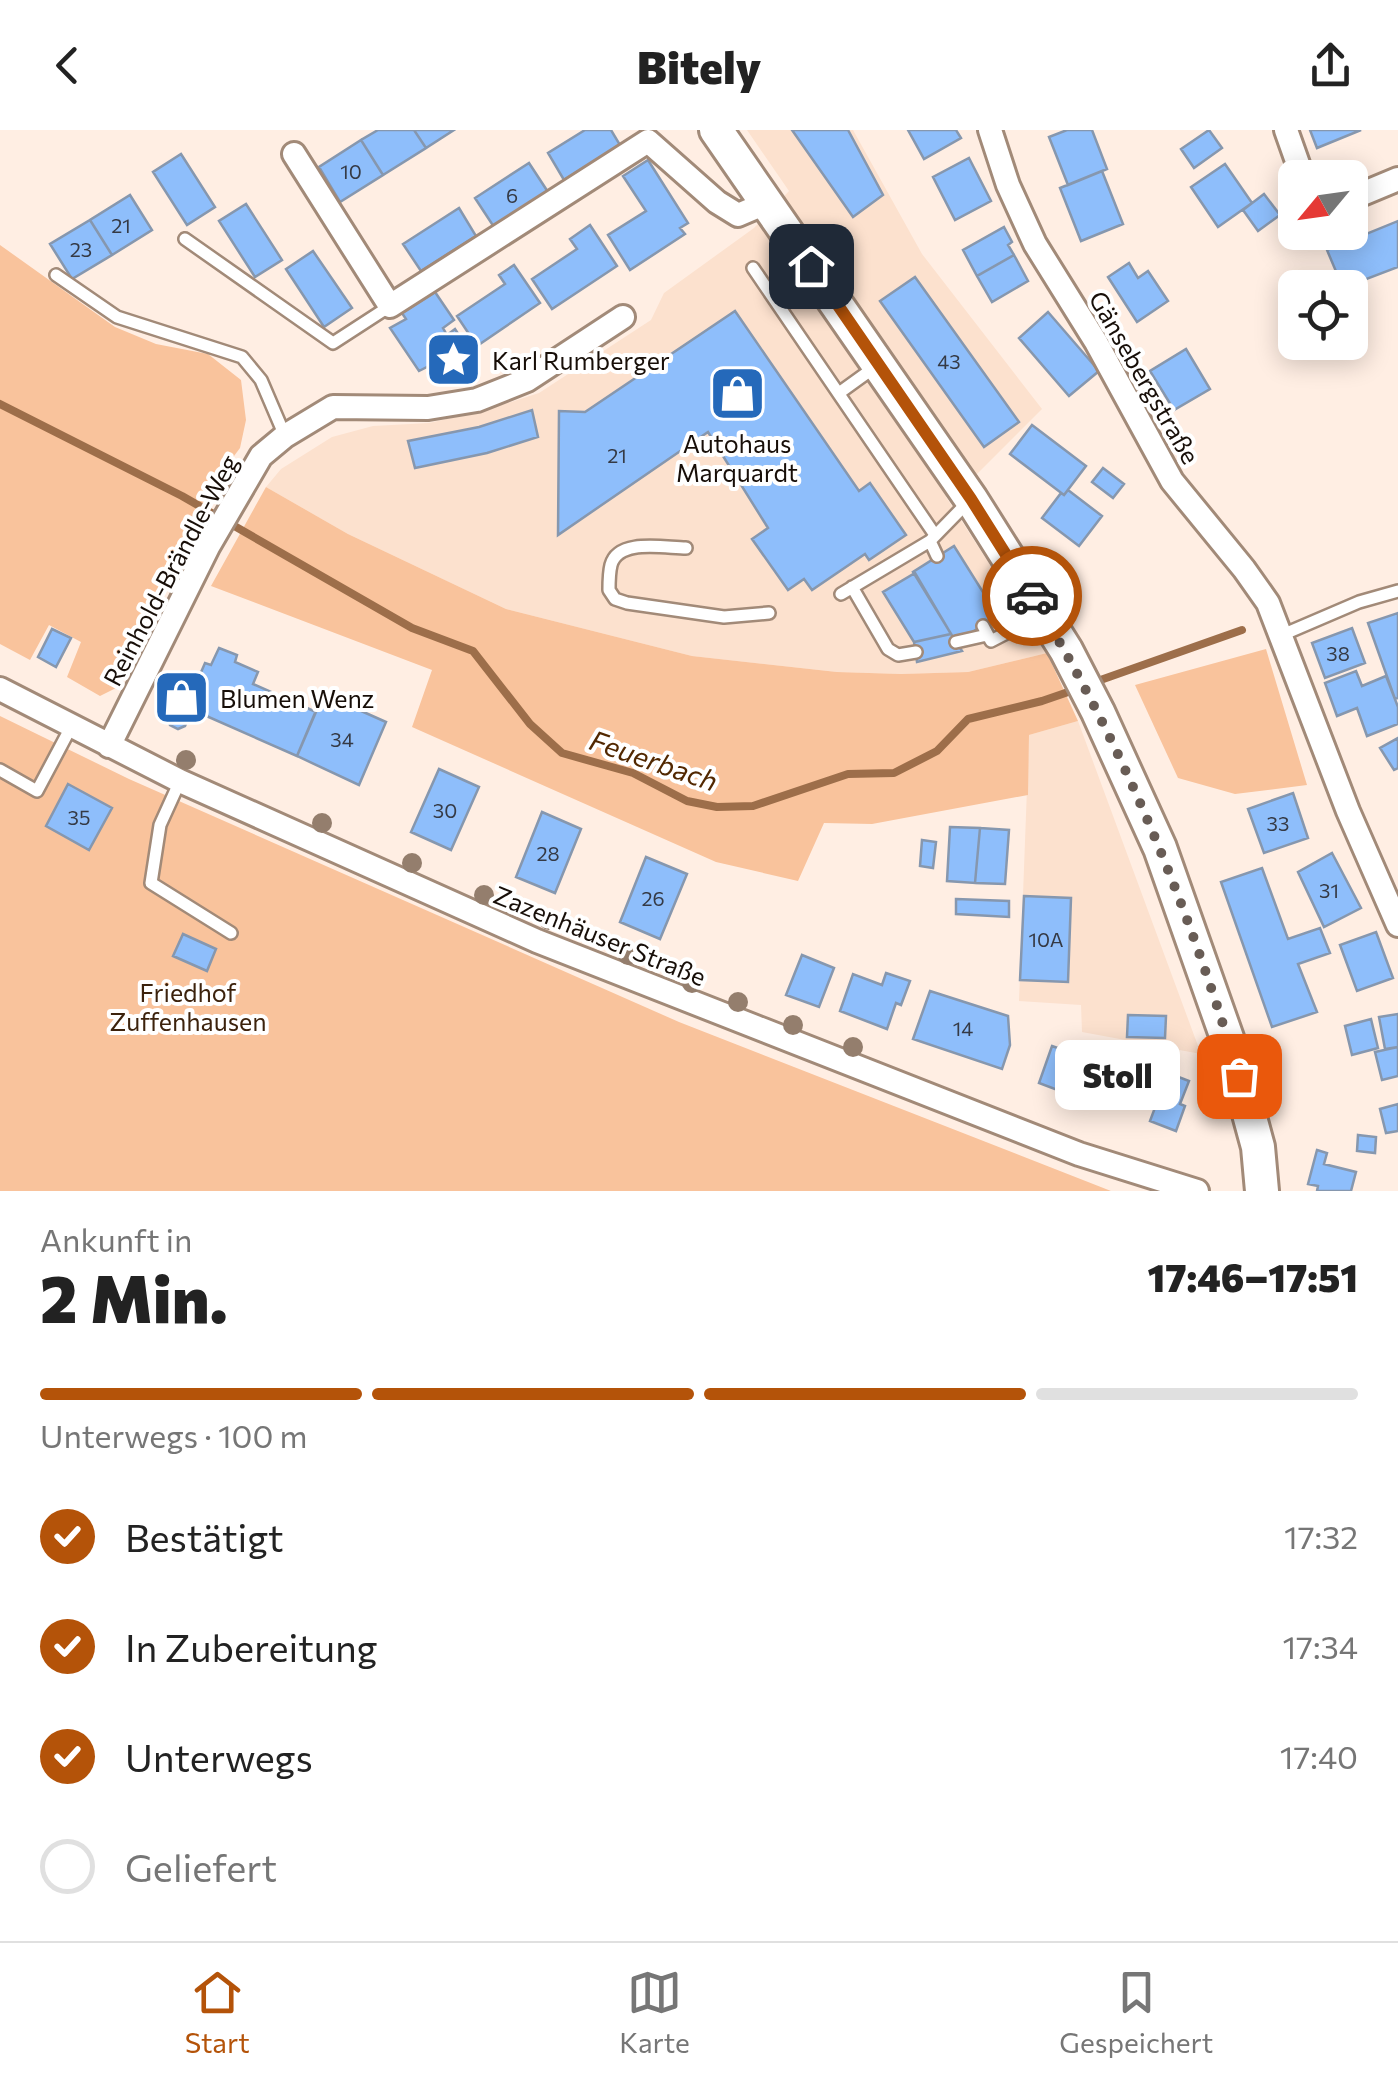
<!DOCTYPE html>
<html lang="de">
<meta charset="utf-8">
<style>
body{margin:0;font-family:Commissioner,sans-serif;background:#f2f2f2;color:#222;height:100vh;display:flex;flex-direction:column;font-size:38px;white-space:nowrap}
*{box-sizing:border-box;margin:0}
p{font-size:32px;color:#767676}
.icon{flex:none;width:55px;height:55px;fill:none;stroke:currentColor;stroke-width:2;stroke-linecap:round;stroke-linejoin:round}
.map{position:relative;height:1061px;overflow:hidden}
.drawer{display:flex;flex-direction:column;background:#fff;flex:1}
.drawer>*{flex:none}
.needle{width:65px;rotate:241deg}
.fabs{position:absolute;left:1278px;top:30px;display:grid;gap:20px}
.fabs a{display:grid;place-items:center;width:90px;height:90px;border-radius:15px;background:#fff;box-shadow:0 5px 25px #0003;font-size:50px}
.pin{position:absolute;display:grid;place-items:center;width:85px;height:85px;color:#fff;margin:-42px;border-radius:20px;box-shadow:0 5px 15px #0006}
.courier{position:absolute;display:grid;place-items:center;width:100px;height:100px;margin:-50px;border:8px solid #b45309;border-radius:50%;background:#fff;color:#222;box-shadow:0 2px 12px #0007}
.bubble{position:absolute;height:70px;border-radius:15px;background:#fff;box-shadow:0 5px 25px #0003;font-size:32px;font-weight:800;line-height:70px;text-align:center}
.headline em{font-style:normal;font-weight:800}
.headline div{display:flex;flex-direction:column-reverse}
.headline{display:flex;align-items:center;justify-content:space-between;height:170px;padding:0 40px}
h1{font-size:65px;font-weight:800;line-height:75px}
.bar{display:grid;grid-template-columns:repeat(4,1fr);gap:15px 10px;align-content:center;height:120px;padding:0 40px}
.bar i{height:12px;border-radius:8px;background:#e0e0e0}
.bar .on{background:#b45309}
.bar p{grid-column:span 4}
ol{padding:0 40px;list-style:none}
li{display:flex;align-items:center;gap:30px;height:110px}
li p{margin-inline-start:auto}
li .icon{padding:10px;border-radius:50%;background:#b45309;color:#fff;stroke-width:4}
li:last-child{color:#767676}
li i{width:55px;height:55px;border:5px solid #e0e0e0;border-radius:50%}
header{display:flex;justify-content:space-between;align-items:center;height:130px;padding:0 40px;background:#fff;font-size:45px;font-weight:800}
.dock{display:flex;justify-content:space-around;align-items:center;height:140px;border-top:2px solid #e0e0e0;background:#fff;font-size:28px;color:#767676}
.dock a{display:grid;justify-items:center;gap:5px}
.dock .on{color:#b45309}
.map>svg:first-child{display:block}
.built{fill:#fce1ce}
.green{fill:#f9c39c}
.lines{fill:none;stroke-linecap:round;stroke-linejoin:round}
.stream{stroke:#9d6e4a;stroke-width:8}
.building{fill:#8ebefb;stroke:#8697ae;stroke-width:2.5}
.service-casing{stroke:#a28a78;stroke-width:16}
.minor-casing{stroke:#a28a78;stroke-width:28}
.secondary-casing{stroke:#a28a78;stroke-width:38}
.service{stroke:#fff;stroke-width:11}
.minor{stroke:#fff;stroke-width:22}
.secondary{stroke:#fff;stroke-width:32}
.tree{fill:#947e6d}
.done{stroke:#685c55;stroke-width:10;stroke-dasharray:0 18}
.route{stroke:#b45309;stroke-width:12}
.labels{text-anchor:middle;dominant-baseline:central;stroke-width:8;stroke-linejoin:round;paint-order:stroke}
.number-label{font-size:20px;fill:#353a45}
.poi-label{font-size:25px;fill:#170e08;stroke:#fff;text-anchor:start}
.street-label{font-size:25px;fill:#170e08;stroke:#fff}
.park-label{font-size:25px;fill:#3c220c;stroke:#fff}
.water-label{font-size:28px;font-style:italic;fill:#522801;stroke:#fff}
</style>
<header><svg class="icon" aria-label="back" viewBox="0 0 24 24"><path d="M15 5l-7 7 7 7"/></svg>Bitely<svg class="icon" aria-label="share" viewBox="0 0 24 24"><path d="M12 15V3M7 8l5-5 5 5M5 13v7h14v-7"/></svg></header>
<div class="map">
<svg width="1398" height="1061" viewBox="0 0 1398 1061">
<rect width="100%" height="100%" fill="#ffeee3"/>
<!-- built -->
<path class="built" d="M747,0h106l69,124 120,155 -71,71 -25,17 101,156 -79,19 -67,2 -64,-2 -145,-16 -186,-47 -158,-75 -82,-47 15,-18 51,-32 41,-11 56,-3 57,-13 53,-17 112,-73 13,-27 90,-65 35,-37z
M1078,591l123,333 -119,-22 -1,-27 -62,-4 10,-266z"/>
<!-- green -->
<path class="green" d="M0,115l115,82 41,17 52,10 33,26 5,40 -6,28 -27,36 -95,203 -18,9 -33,-19 14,-35 -32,-17 -19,35 -30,-16z
M266,357l82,47 158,75 186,47 145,16 64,2 67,-2 79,-19 31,68 -49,14 -1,60 -156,29 -48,-1 -26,58 -82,-19 -304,-135 20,-57 -221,-84z
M1266,519l41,136 -72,9 -57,-16 -43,-93z
M0,586l129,63 550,243 432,169h-1111z"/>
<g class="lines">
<!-- stream -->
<path class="stream" d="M0,274l182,92 230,132 61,23 57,73 32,29 71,20 54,28 30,6 36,-1 95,-32 46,-1 43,-22 31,-32 74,-18 32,-11
M1092,553l150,-53"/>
</g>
<!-- building -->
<path class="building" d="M378,0h36l12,18 -43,27 -22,-35z
M414,0h40l-28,18z
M585,0h26l9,15 -56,35 -16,-27z
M792,0h56l35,65 -30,22z
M908,0h48l5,8 -37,21z
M1067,0h25l15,39 -39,16 -19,-48z
M1209,0l13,18 -28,20 -13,-19z
M1310,0h51l-44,18z
M361,10l22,35 -43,27 -21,-35z
M181,24l34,53 -28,18 -34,-53z
M969,28l22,43 -36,19 -22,-43z
M648,30l40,63 -8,5 5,6 -55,36 -22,-35 38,-24 -23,-35z
M529,33l19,29 -54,35 -19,-29z
M1225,34l27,39 -34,24 -27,-40z
M1102,41l21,53 -42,17 -21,-53z
M1264,64l16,21 -22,16 -15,-21z
M130,65l22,35 -40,25 -22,-35z
M246,74l36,56 -27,17 -36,-56z
M459,78l17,28 -55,35 -18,-27z
M90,90l22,35 -40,24 -22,-35z
M1398,91v46l-55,21 -16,-38z
M590,95l27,41 -65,43 -20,-30 45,-30 -7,-10z
M1004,97l8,15 -4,3 6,10 -37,21 -14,-26z
M313,121l39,57 -28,19 -38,-58z
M1014,125l14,26 -36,21 -15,-26z
M1129,133l9,15 10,-7 20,30 -31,21 -29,-45z
M514,135l26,38 -63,43 -20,-30 48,-32 -6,-9z
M915,147l104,145 -35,25 -104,-146z
M435,162l19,28 -11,8 4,7 8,-6 8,12 -10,7 -6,29 -8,2 -8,-14 -12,6 -29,-43 16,-9 -4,-6z
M735,181l124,180 11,-8 36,52 -37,25 -4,-6 -53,36 -8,-11 -16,11 -36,-51 16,-11 -60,-96 -150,103 1,-124 26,1z
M1048,182l51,59 -30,25 -50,-58z
M1186,219l24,40 -36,21 -24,-39z
M532,280l6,27 -51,16 -72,15 -7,-27 71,-14z
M1032,295l54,41 -22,29 -54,-41z
M1103,338l21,16 -11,14 -21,-16z
M1068,360l34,26 -23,30 -37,-28 19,-25 3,2z
M954,416l44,70 -42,26 -43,-70z
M915,443l36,61 -37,8 -31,-50z
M1398,483v85l-3,1 -27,-76z
M1352,498l13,35 -40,15 -13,-35z
M52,499l19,9 -15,29 -18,-10z
M951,504l11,17 -45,11 -3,-20z
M219,518l18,7 -2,7 23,10 -5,12 63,28 -19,44 -111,-49 19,-44 6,2z
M1356,541l6,15 24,-10 12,31v17l-31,12 -10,-28 -20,8 -12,-33z
M175,545l20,9 -9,23 -21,-9z
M323,564l63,28 -27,63 -62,-29z
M180,575l6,2 2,12 -3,7 -7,3 -8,-4 -2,-6 3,-8z
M1398,608v30l-4,2 -14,-22z
M439,639l40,18 -28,63 -40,-18z
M68,654l44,24 -23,42 -43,-24z
M1293,663l15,45 -44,15 -16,-44z
M542,682l39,17 -26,64 -39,-16z
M950,697l30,1 -5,55 -28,-2z
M980,698l29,2 -4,54 -30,-1z
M922,710l14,2 -3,26 -13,-2z
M1332,723l29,55 -37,19 -26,-55z
M646,727l41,17 -27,65 -40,-17z
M1262,738l26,71 32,-11 10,25 -32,11 19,48 -45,15 -51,-145z
M1024,766l47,2 -3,84 -48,-2z
M956,769l53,2v16l-53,-3z
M1376,802l17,46 -36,13 -17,-46z
M183,804l33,15 -9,22 -34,-15z
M802,825l32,13 -15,39 -33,-12z
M886,843l24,8 -9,24 -5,-2 -9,26 -47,-18 13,-37 29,11z
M930,861l78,25 2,29 -8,24 -89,-30z
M1398,884v33l-13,2 -6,-32z
M1128,885l38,1 -1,22 -38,-1z
M1371,889l7,29 -26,7 -7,-29z
M1052,916l51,18 -14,38 -50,-19z
M1398,917v29l-16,4 -7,-28z
M1145,934l44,17 -9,23 5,2 -9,25 -26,-10 6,-16 -23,-9z
M1398,974v27l-12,2 -6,-24z
M1358,1005l18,2 -1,16 -18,-2z
M1317,1020l10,3 -3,11 32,8 -5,19h-34l1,-5 -10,-2z"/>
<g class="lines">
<defs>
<path id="service" d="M185,109l148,104 57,-37
M753,138l182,267
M56,145l61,42 125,40 19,23 24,56
M839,263l36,-26
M686,418c-21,0 -68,-10 -75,17 -2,8 -2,18 -2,25l6,9 12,4 97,14 45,-4
M937,426l-7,-15 38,-39
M852,457l36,62 10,6 18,-3
M841,464l89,-53
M983,496l8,15 48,-25
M1282,505l77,-33 39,-11
M956,512l31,-7
M0,640l37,21 34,-64
M180,651l-20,44 -9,58 80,50"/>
<path id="minor" d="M990,0l18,55 27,59 61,98 76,139 72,88 24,34 80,208 50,114
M1286,0l17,48
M294,24l96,152 258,-165 69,61 21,13 28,-12
M1350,69l48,-20
M0,559l180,92 357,160 542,213 118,37
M109,616l99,-199 53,-91 24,-20 48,-29 95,1 49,-8 50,-20 96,-63"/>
<path id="secondary" d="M716,0l255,369 95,151 32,62 62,136 73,207 25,92 4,44"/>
</defs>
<!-- service casing -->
<use href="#service" class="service-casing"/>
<!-- minor casing -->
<use href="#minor" class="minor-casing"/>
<!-- secondary casing -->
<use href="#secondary" class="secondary-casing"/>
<!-- service -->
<use href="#service" class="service"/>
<!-- minor -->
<use href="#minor" class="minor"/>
<!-- secondary -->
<use href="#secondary" class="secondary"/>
</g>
<!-- trees -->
<g class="tree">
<circle cx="186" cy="630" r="10"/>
<circle cx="322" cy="693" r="10"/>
<circle cx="412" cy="733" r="10"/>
<circle cx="484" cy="765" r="10"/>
<circle cx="549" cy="790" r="10"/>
<circle cx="628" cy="825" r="10"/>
<circle cx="692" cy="853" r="10"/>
<circle cx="738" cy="872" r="10"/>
<circle cx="793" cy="895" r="10"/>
<circle cx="853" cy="917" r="10"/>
</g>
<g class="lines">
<!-- done -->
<path class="done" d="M1032,466c92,148 157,313 207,480"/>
<!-- route -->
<path class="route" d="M811,136l160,233 61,97"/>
</g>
<!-- icons -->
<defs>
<symbol id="sight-square" viewBox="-11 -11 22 22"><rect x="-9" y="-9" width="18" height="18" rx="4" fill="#2569ba" stroke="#fff"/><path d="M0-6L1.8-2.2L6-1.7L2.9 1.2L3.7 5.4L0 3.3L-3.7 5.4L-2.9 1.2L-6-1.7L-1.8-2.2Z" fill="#fff"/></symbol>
<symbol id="shop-square" viewBox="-11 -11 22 22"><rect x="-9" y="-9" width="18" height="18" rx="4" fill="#2569ba" stroke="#fff"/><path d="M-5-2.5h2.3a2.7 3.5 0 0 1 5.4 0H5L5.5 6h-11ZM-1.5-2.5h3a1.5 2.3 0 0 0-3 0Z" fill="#fff"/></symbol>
</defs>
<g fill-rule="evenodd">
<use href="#sight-square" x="422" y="198" width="63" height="63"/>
<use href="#shop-square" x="706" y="232" width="63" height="63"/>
<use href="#shop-square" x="150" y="536" width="63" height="63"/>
</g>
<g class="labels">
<!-- number labels -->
<g class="number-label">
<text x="351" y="41">10</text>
<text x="512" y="65">6</text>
<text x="121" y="95">21</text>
<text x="81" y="119">23</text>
<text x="949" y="231">43</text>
<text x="617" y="325">21</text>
<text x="1338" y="523">38</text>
<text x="342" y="609">34</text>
<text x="445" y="680">30</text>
<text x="79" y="687">35</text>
<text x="1278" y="693">33</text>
<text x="548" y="723">28</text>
<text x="1329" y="760">31</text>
<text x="653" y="768">26</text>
<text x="1046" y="809">10A</text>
<text x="963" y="898">14</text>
</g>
<!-- poi labels -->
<g class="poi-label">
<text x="492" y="230">Karl Rumberger</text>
<text x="737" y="313" text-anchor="middle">Autohaus<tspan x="737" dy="29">Marquardt</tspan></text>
<text x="220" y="568">Blumen Wenz</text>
</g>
<!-- street labels -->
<g class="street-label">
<text transform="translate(1145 247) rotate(60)">Gänsebergstraße</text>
<text transform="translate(170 440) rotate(-62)">Reinhold-Brändle-Weg</text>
<text transform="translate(600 805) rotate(22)">Zazenhäuser Straße</text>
</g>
<!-- park labels -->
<g class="park-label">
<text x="188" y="862">Friedhof<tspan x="188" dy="29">Zuffenhausen</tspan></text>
</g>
<!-- water labels -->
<g class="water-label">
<text transform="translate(654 630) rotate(19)">Feuerbach</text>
</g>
</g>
</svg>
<div class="fabs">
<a><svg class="needle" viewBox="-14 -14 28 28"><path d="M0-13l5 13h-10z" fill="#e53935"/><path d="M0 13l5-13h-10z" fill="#767676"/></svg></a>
<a><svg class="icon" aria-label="locate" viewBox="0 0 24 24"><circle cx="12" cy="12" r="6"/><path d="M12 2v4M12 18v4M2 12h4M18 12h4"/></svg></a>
</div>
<div class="pin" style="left:1239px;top:946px;background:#ea580c"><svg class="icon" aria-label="bag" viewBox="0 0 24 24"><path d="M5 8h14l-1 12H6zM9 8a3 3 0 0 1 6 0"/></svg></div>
<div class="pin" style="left:811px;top:136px;background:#1f2937"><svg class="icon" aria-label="home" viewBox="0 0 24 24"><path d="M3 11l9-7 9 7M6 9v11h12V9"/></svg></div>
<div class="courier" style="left:1032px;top:466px"><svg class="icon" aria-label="car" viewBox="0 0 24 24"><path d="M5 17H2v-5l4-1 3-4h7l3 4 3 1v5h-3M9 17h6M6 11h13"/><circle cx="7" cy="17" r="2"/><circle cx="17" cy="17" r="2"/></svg></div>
<div class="bubble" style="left:1055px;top:910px;width:125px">Stoll</div>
</div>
<section class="drawer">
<div class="headline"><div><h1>2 Min.</h1><p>Ankunft in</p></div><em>17:46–17:51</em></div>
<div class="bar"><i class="on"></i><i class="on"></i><i class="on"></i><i></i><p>Unterwegs · 100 m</p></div>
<ol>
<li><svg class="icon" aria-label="check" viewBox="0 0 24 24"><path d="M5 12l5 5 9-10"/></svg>Bestätigt<p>17:32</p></li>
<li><svg class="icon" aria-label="check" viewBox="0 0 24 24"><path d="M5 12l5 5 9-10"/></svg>In Zubereitung<p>17:34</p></li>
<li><svg class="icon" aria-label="check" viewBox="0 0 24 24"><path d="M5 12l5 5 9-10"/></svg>Unterwegs<p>17:40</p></li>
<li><i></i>Geliefert</li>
</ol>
</section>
<nav class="dock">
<a class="on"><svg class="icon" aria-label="home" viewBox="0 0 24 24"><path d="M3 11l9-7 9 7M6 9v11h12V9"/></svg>Start</a>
<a><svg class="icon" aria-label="map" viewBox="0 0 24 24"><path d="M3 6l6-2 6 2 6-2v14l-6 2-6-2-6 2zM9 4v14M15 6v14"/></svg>Karte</a>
<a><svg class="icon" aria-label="saved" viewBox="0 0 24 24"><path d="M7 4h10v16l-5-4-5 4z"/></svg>Gespeichert</a>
</nav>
